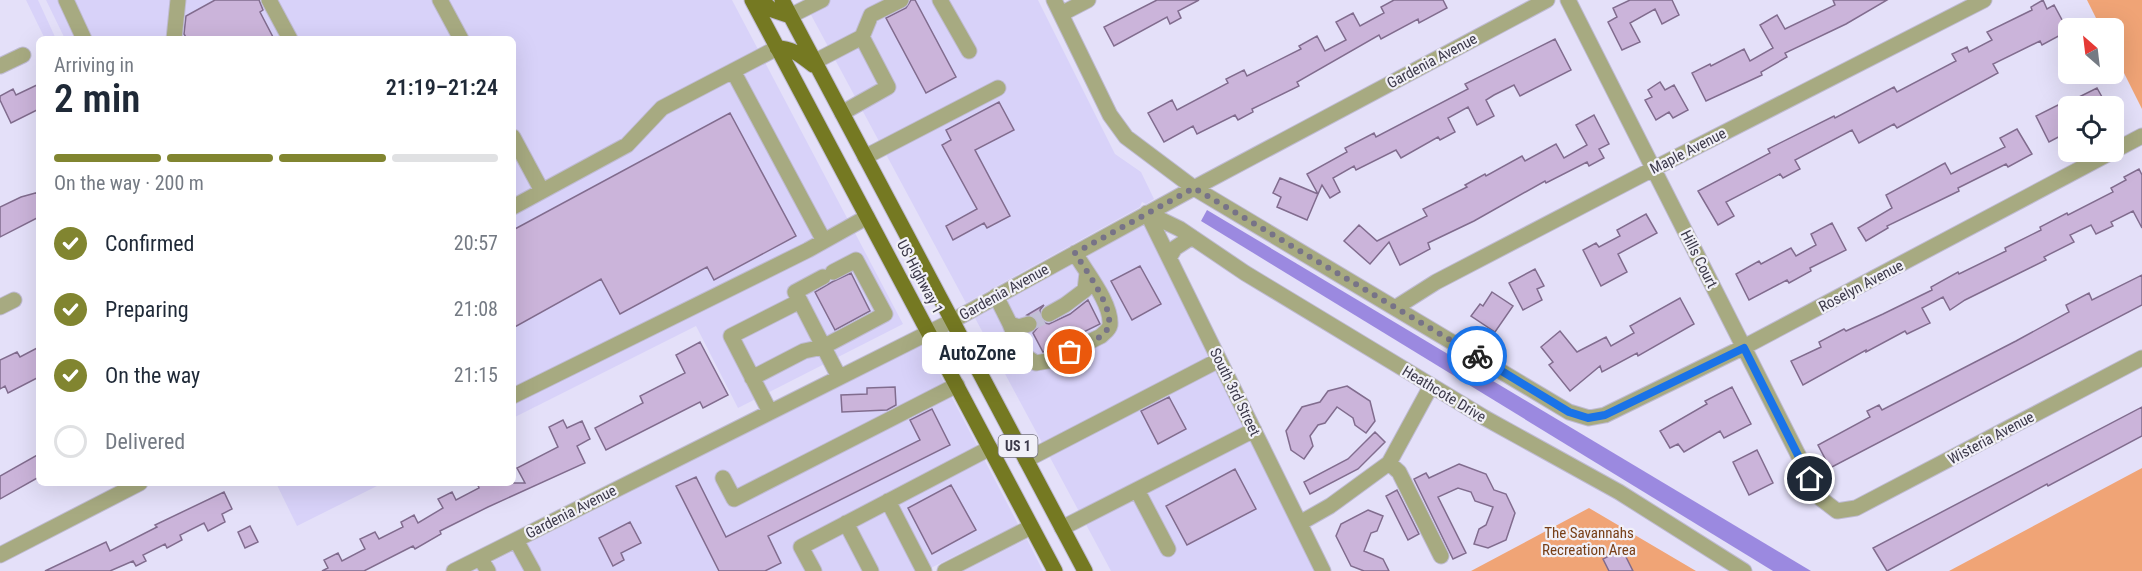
<!DOCTYPE html>
<meta charset="utf-8">
<style>
body{margin:0;font-family:"Roboto Condensed",sans-serif;background:#f6f6f7;color:#1f2937;height:100vh;display:flex;flex-direction:column;font-size:22px;white-space:nowrap}
*{box-sizing:border-box;margin:0}
p{font-size:20px;color:#747a83}
.icon{flex:none;width:33px;height:33px;fill:none;stroke:currentColor;stroke-width:2;stroke-linecap:round;stroke-linejoin:round}
.map{position:relative;flex:1;overflow:hidden}
.panel{position:absolute;left:36px;top:36px;width:480px;height:450px;display:flex;flex-direction:column;background:#fff;border-radius:9px;box-shadow:0 6px 24px #0002}
.panel>*{flex:none}
.needle{width:39px;rotate:332deg}
.fabs{position:absolute;left:2058px;top:18px;display:grid;gap:12px}
.fabs a{display:grid;place-items:center;width:66px;height:66px;border-radius:9px;background:#fff;box-shadow:0 6px 24px #0002;font-size:30px}
.pin{position:absolute;display:grid;place-items:center;width:51px;height:51px;color:#fff;margin:-26px;border:3px solid #fff;border-radius:50%;box-shadow:0 2px 6px #0007}
.courier{position:absolute;display:grid;place-items:center;width:60px;height:60px;margin:-30px;border:4px solid #1a73e8;border-radius:50%;background:#fff;color:#222;box-shadow:0 2px 8px #0007}
.bubble{position:absolute;height:42px;border-radius:9px;background:#fff;box-shadow:0 6px 24px #0002;font-size:20px;font-weight:600;line-height:42px;text-align:center}
.headline em{font-style:normal;font-weight:600}
.headline div{display:flex;flex-direction:column-reverse}
.headline{display:flex;align-items:center;justify-content:space-between;height:102px;padding:0 18px}
h1{font-size:39px;font-weight:600;line-height:45px}
.bar{display:grid;grid-template-columns:repeat(4,1fr);gap:9px 6px;align-content:center;height:72px;padding:0 18px}
.bar i{height:8px;border-radius:4px;background:#e0e1e3}
.bar .selected{background:#818530}
.bar p{grid-column:span 4}
ol{padding:0 18px;list-style:none}
li{display:flex;align-items:center;gap:18px;height:66px}
li p{margin-inline-start:auto}
li .icon{padding:6px;border-radius:50%;background:#818530;color:#fff;stroke-width:4}
li:last-child{color:#747a83}
li i{width:33px;height:33px;border:3px solid #e0e1e3;border-radius:50%}
.map>svg:first-child{display:block}
.built{fill:#d8d2f9}
.green{fill:#f0a476}
.water{fill:#9b89e0}
.building{fill:#cbb4da;stroke:#816c8e;stroke-width:1.5}
.lines{fill:none;stroke-linecap:round;stroke-linejoin:round}
.minor-tunnel{stroke:#c2bfd6;stroke-width:15;stroke-dasharray:15 8;stroke-linecap:butt}
.minor-casing{stroke:#bfbbd2;stroke-width:17}
.major-casing{stroke:#bfbbd2;stroke-width:17}
.minor{stroke:#a7aa81;stroke-width:15}
.major{stroke:#757922;stroke-width:15}
.done{stroke:#777387;stroke-width:6;stroke-dasharray:0 10.8}
.route{stroke:#1a73e8;stroke-width:8}
.labels{text-anchor:middle;dominant-baseline:central;stroke-width:4.5;stroke-linejoin:round;paint-order:stroke}
.shield{fill:#f1f0f8;stroke:#72707e;stroke-width:1.5}
.shield-label{font-size:14px;font-weight:bold;fill:#3c394a}
.street-label{font-size:15px;fill:#3c394a;stroke:#f1f0f8}
.park-label{font-size:15px;fill:#784018;stroke:#f1f0f8}
</style>
<div class="map">
<svg width="2142" height="571" viewBox="0 0 2142 571">
<rect width="100%" height="100%" fill="#e4e0f9"/>
<!-- built -->
<path class="built" d="M26,0h12l18,39h-11z
M46,0h686l171,324 -165,84 -42,-82 -183,92v-379h-448z
M803,0h235l77,154 26,18 13,27 -8,5 -4,-2 -2,5 -174,96z
M1144,225l171,346h-204l-136,-253z
M924,344l94,180 -93,47h-451z
M276,483h107l-86,43z
M1027,539l16,32h-79z"/>
<!-- green -->
<path class="green" d="M2087,0h55v109l-28,-56v-25h-13z
M2142,468v103h-193z
M1589,508l107,63h-225z"/>
<!-- water -->
<path class="water" d="M1207,210l604,361h-38l-572,-350z"/>
<!-- building -->
<path class="building" d="M215,0h44l4,10 -3,2 14,27h-87l-3,-5 2,-18z
M911,0h4l41,77 -30,16 -40,-75 20,-10z
M1157,0h42l-21,11 3,7 -11,6 -3,-7 -53,29 -10,-19z
M1394,0h49l4,8 -28,15 -1,-4 -37,20 -2,-4 -82,47 2,4 -47,23 1,3 -15,8 -3,-5 -38,19 -4,-8 -29,16 -16,-29 24,-13 5,10 51,-27 -2,-4 18,-9 3,6 54,-27 -2,-3 18,-10 8,15 21,-11 -10,-18 17,-9 7,13 24,-13 -3,-6z
M1630,0h42l7,15 -17,9 -7,-15 -25,14 10,19 -18,8 -14,-28 9,-5 -4,-9z
M1833,0h54l-41,24 -61,29 2,4 -26,15 1,3 -56,26 -14,-28 18,-9 1,2 33,-17 6,12 23,-13 -13,-23 17,-10 8,14 50,-24z
M2043,0l4,9 7,-4 14,26 -26,14 -2,-4 -47,23 5,9 -101,55 -3,-4 -35,19 -7,-13 -57,30 5,9 -17,9 -3,-4 -54,28 8,14 -16,9 -20,-34 72,-38 -2,-4 66,-33 1,2 59,-31 3,5 59,-31 -4,-7 15,-7 2,5 23,-12 -5,-8 45,-22 -1,-3z
M1555,39l16,31 -51,26 -6,-11 -20,10 -8,5 8,16 -17,9 -9,-18 -20,11 7,14 -15,8 -2,-3 -37,21 -5,-8 -40,20 -2,-4 -21,12 7,14 -10,6 -8,-13 -4,9 -11,-20 40,-22 -2,-4 29,-15 2,4 92,-48 -3,-5z
M1660,82l5,8 9,-5 14,25 -15,8 -4,-6 -13,8 -11,-20 7,-3 -4,-7z
M39,84v25l-28,14 -11,-23v-4l13,-7 3,6z
M2097,88l10,18h-46z
M999,102l15,28 -39,20 35,66 -23,12 -3,-5 -31,17 -7,-14 31,-17 -35,-64 9,-5 -5,-10z
M2058,105l10,19v8l-19,10 -13,-26z
M730,113l66,123 -82,44 -7,-13 -87,47 -19,-35 -88,49v-98z
M1594,115l15,29 -10,5 5,9 -15,8 -2,-4 -41,21 -1,-2 -71,40 -46,22 2,6 -30,16 -11,-23 -19,22 -26,-23 15,-16 18,16 50,-25 -4,-7 44,-22 -2,-2 20,-11 1,2 36,-20 3,5 31,-17 8,14 23,-13 -11,-20z
M2017,129l15,25 -24,13 -2,-3 -48,24 1,3 -72,35 1,2 -22,13 -8,-13 34,-20 -6,-13 59,-32 6,11 54,-27 -5,-9z
M2139,169l3,6v53l-9,-17 -22,11 2,4 -17,8 -5,-9 -21,10 4,7 -30,15 2,3 -81,40 -15,10 -7,-13 -21,11 8,15 -23,11 -2,-3 -39,21v-2l-63,35 -12,-24 30,-14 -2,-5 25,-13 2,2 37,-17 49,-24 -1,-3 27,-15 1,2 47,-23 -1,-3 36,-18 -1,-3 27,-14 1,2 45,-23 -2,-4 15,-8 -2,-3z
M1280,178l38,16 -11,26 -30,-13 4,-10 -8,-4z
M39,192v25l-39,20v-30l21,-10z
M1646,214l11,19 -39,21 9,18 -26,14 -18,-36 13,-7 3,4 21,-11 -3,-6z
M1832,223l14,27 -36,18 1,3 -22,12 -2,-3 -38,20 -13,-26 23,-13 2,3 30,-16 5,8 20,-11 -5,-11z
M1140,266l21,38 -29,16 -21,-39z
M1535,269l9,17 -7,3 5,11 -19,10 -14,-27z
M851,273l19,38 -35,19 -20,-38 17,-10z
M2142,275v30l-312,163 -12,-23 52,-28 -3,-6 12,-6 3,5 134,-69 53,-29 -3,-7 23,-12 3,7z
M1492,292l21,14 -18,26 -24,-16 9,-12 3,2z
M1680,298l14,26 -56,32 -1,-3 -35,19 -2,-6 -30,25 -21,-26 4,-3 -12,-15 19,-16 17,21 29,-15 5,9 23,-13 -4,-7z
M1088,300l12,24 -57,28 -10,-19 5,-6v-6l-3,-4 -8,-2 17,-10 -4,5v8l5,5 4,1 21,-10z
M700,342l28,53 -25,13 -3,-6 -94,48 -11,-22 48,-25 -3,-7 45,-23 -9,-18z
M39,347v30l-31,16 -3,-7 -5,3v-29l17,-8 3,5z
M1347,386l23,15 5,20 -9,12 -11,-8 -2,-7 -16,-11 -12,16 -7,2 -8,11 3,10 -9,13 -13,-9 -5,-19 16,-24 18,-5 8,-11z
M895,387l1,18 -9,5 -45,2 -1,-17 26,-1v-6z
M1732,387l19,37 -27,14 -4,-7 -36,21 -6,-8 -8,4 -10,-17 47,-27 -2,-3z
M1169,397l17,32 -28,15 -17,-33z
M2142,407v29l-94,50 -1,-2 -160,87 -14,-23z
M932,409l18,36 -182,91 13,27 -16,8h-46l-43,-85 20,-9 30,60 194,-97 -10,-20z
M563,420l4,8 15,-7 8,18 -13,7 8,17 -97,44 -48,24 1,3 -26,15 -2,-3 -49,25h-42l6,-3 -4,-8 14,-7 4,8 23,-12 -5,-10 15,-7 4,7 24,-12 -2,-5 13,-7 4,8 25,-15 -5,-9 14,-7 4,8 23,-12 -2,-5h48l-8,-15 41,-21 -9,-20z
M1375,432l10,10 -27,27 -48,25 -6,-12 44,-23z
M1757,450l16,33 -24,12 -16,-33z
M39,454v23l-39,22v-23z
M1459,464l27,10 8,16 12,4 9,19 -9,27 -18,8 -14,-4 5,-15 7,-4 7,-18 -18,-6 -4,-9 -13,-4 -20,9 28,56 -13,6 -39,-80 12,-6 3,5z
M1235,469l21,40 -69,36 -21,-39z
M951,485l25,45 -44,24 -24,-46z
M1397,490l22,44 -11,6 -22,-44z
M224,492l8,17 -10,5 3,8 -17,9 -4,-8 -24,12 2,5 -15,8 -2,-4 -22,11 3,6 -10,5 -3,-5 -23,10h-65l61,-29 4,9 47,-24 -2,-2z
M1368,510l15,6 -6,15 -6,2 -7,18 19,8 6,12h-25l-13,-5 -15,-30 5,-12z
M630,522l11,21 -20,10 3,7 -11,6 -14,-28z
M250,526l8,16 -13,6 -7,-16z
M1622,549l11,22h-24l-6,-12z"/>
<g class="lines">
<!-- minor-tunnel -->
<path class="minor-tunnel" d="M1029,324l20,-10"/>
<defs>
<path id="minor" d="M66,0l18,39
M269,0l21,39
M440,0l21,39
M940,0l29,51
M1054,0l56,115 16,22 68,51 375,224 20,6 16,-3 139,-68 398,-211
M1568,0l252,498 17,13 19,-3 286,-150
M1061,14l27,-14
M790,16l32,-16
M862,37l9,-22 30,-15
M174,39l4,-39
M814,62l48,-25 26,50 -46,26
M0,66l23,-11
M733,71l91,170
M513,137l29,54
M865,157l133,-69
M513,207l114,-62 35,-37 115,-60
M1147,213l33,16 65,44 240,145 134,74 125,79
M1147,213l176,358
M1169,258l6,-10 17,-11
M996,296l14,28 12,30 14,9 17,-3 48,-24c4,-4 8,-6 9,-11 2,-22 -25,-54 -35,-72
M800,301l-5,-9 28,-15
M0,307l14,-7
M1395,308l41,-26 217,-113 331,-169
M1049,314l16,-9 20,-15 2,-17
M1010,324l9,3 10,-3
M752,378l52,-27 19,-4 62,-33 -29,-54 -23,12
M513,396l295,-146 59,-33
M770,412l-39,-76 69,-35 39,76
M1026,460l193,-100
M1389,463l10,9 42,84
M723,478l11,21 223,-114
M1137,490l31,59
M888,501l36,70
M846,523l25,48
M1300,523l30,-17 59,-43 42,-77
M1062,528l192,-98
M516,540l17,31
M0,555l140,-72
M480,558l8,13
M454,571l498,-250 242,-133 353,-188
M814,571l-13,-24 189,-99
M945,571l86,-44"/>
<path id="major" d="M752,0l303,571
M761,0l11,10 18,6
M782,0l303,571
M777,48c16,0 24,8 36,17"/>
</defs>
<!-- minor casing -->
<use href="#minor" class="minor-casing"/>
<!-- major casing -->
<use href="#major" class="major-casing"/>
<!-- minor -->
<use href="#minor" class="minor"/>
<!-- major -->
<use href="#major" class="major"/>
</g>
<g class="lines">
<!-- done -->
<path class="done" d="M1070,352c11,-6 28,-11 36,-21 14,-16 -22,-63 -31,-78l119,-65 283,168"/>
<!-- route -->
<path class="route" d="M1477,356l92,56 19,6 17,-3 139,-67 66,131"/>
</g>
<g class="labels">
<!-- shield labels -->
<rect class="shield" x="998.5" y="435" width="39" height="22" rx="4.5"/>
<g class="shield-label">
<text x="1018" y="446">US 1</text>
</g>
<!-- street labels -->
<g class="street-label">
<text transform="translate(1432 61) rotate(-28)">Gardenia Avenue</text>
<text transform="translate(1688 151) rotate(-27)">Maple Avenue</text>
<text transform="translate(1699 259) rotate(63)">Hills Court</text>
<text transform="translate(920 277) rotate(62)">US Highway 1</text>
<text transform="translate(1861 286) rotate(-28)">Roselyn Avenue</text>
<text transform="translate(1004 292) rotate(-29)">Gardenia Avenue</text>
<text transform="translate(1235 392) rotate(64)">South 3rd Street</text>
<text transform="translate(1444 394) rotate(31)">Heathcote Drive</text>
<text transform="translate(1991 438) rotate(-28)">Wisteria Avenue</text>
<text transform="translate(571 512) rotate(-27)">Gardenia Avenue</text>
</g>
<!-- park labels -->
<g class="park-label">
<text x="1589" y="533">The Savannahs<tspan x="1589" dy="17">Recreation Area</tspan></text>
</g>
</g>
</svg>
<div class="fabs">
<a><svg class="needle" viewBox="-14 -14 28 28"><path d="M0-13l5 13h-10z" fill="#e53935"/><path d="M0 13l5-13h-10z" fill="#747a83"/></svg></a>
<a><svg class="icon" aria-label="locate" viewBox="0 0 24 24"><circle cx="12" cy="12" r="6"/><path d="M12 2v4M12 18v4M2 12h4M18 12h4"/></svg></a>
</div>
<div class="pin" style="left:1070px;top:352px;background:#ea580c"><svg class="icon" aria-label="bag" viewBox="0 0 24 24"><path d="M5 8h14l-1 12H6zM9 8a3 3 0 0 1 6 0"/></svg></div>
<div class="pin" style="left:1810px;top:479px;background:#1f2937"><svg class="icon" aria-label="home" viewBox="0 0 24 24"><path d="M3 11l9-7 9 7M6 9v11h12V9"/></svg></div>
<div class="courier" style="left:1477px;top:356px"><svg class="icon" aria-label="bike" viewBox="0 0 24 24"><circle cx="6" cy="16" r="4"/><circle cx="18" cy="16" r="4"/><path d="M6 16l4-8h5l3 8M10 8l3 8H6M13 5h3"/></svg></div>
<div class="bubble" style="left:922px;top:332px;width:111px">AutoZone</div>
<section class="panel">
<div class="headline"><div><h1>2 min</h1><p>Arriving in</p></div><em>21:19–21:24</em></div>
<div class="bar"><i class="selected"></i><i class="selected"></i><i class="selected"></i><i></i><p>On the way · 200 m</p></div>
<ol>
<li><svg class="icon" aria-label="check" viewBox="0 0 24 24"><path d="M5 12l5 5 9-10"/></svg>Confirmed<p>20:57</p></li>
<li><svg class="icon" aria-label="check" viewBox="0 0 24 24"><path d="M5 12l5 5 9-10"/></svg>Preparing<p>21:08</p></li>
<li><svg class="icon" aria-label="check" viewBox="0 0 24 24"><path d="M5 12l5 5 9-10"/></svg>On the way<p>21:15</p></li>
<li><i></i>Delivered</li>
</ol>
</section>
</div>
